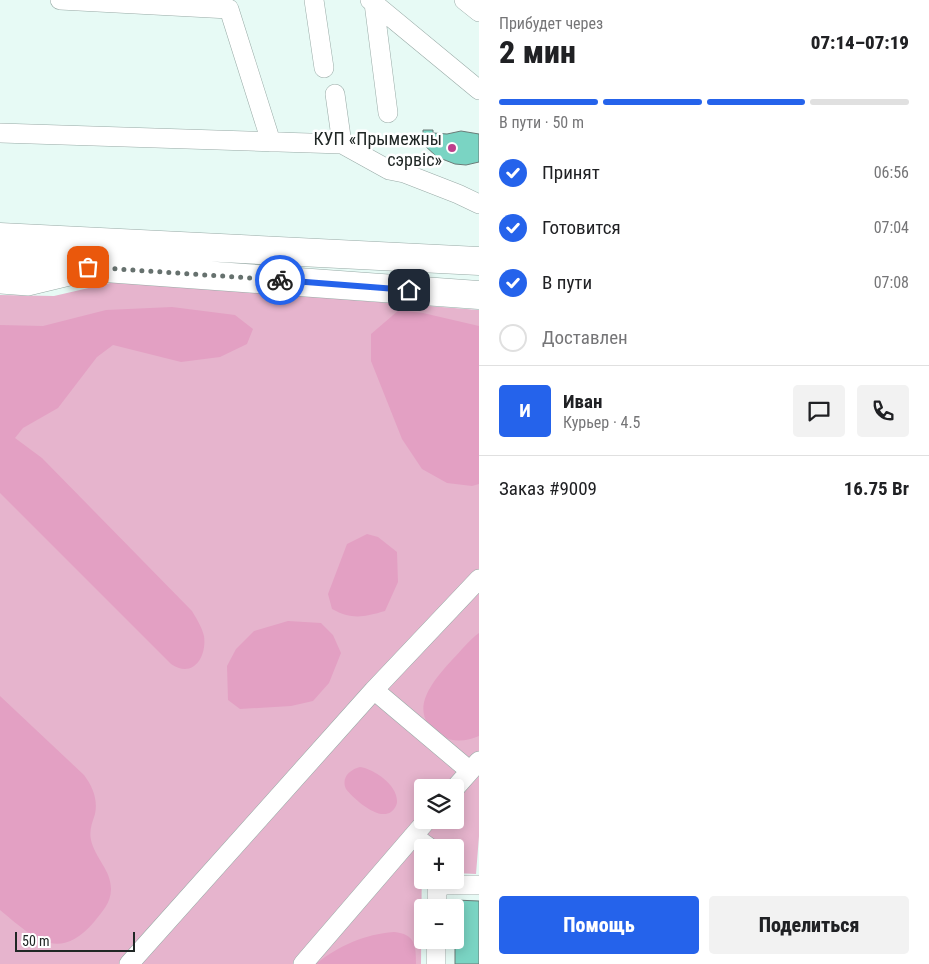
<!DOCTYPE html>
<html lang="ru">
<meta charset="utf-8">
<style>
body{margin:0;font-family:"Roboto Condensed",sans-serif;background:#f2f2f2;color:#202124;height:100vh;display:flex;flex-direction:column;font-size:19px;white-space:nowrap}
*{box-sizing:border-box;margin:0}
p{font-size:16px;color:#757577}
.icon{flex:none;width:28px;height:28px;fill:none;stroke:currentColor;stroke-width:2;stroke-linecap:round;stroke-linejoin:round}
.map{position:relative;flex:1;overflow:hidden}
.drawer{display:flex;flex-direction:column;background:#fff;width:450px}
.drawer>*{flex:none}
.tools{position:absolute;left:414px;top:779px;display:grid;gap:10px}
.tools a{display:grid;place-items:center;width:50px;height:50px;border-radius:5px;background:#fff;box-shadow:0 2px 12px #0003;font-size:25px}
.scale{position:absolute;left:15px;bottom:12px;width:120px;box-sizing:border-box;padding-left:5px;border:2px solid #202725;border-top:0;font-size:14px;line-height:18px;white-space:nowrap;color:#202725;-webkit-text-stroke:4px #fff;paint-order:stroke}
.pin{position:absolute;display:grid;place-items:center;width:42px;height:42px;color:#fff;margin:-21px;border-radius:10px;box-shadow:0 2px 8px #0006}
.courier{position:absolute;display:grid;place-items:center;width:50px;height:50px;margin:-25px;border:4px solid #2563eb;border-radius:50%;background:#fff;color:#222;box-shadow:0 1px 6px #0007}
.overview em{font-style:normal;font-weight:800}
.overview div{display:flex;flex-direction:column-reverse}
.overview{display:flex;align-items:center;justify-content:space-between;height:85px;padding:0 20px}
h1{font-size:32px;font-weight:800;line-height:38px}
.bar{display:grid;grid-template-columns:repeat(4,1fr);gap:8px 5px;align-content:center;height:60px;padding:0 20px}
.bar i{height:6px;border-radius:4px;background:#e0e0e0}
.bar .selected{background:#2563eb}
.bar p{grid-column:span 4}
.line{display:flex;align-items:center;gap:12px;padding:0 20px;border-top:1px solid #e0e0e0}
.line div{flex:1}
.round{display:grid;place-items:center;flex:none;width:52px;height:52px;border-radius:5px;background:#f2f2f2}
ol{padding:0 20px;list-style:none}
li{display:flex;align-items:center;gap:15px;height:55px}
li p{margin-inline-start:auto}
li .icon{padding:5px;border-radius:50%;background:#2563eb;color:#fff;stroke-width:4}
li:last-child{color:#757577}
li i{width:28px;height:28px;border:2px solid #e0e0e0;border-radius:50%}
.action{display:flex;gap:10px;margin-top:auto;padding:10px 20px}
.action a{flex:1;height:58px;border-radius:5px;background:#2563eb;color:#fff;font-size:20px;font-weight:800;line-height:58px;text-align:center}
.action a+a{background:#f2f2f2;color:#202124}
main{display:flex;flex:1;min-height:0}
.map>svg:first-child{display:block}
.green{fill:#e6b4cd;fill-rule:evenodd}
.forest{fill:#e3a0c3}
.building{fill:#7ad4c3;stroke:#6a7b77}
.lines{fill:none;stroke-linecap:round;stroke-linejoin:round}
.minor-casing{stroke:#98aaa6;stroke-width:20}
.highway-casing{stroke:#98aaa6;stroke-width:29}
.minor{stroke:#fff;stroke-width:19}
.highway{stroke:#fff;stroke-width:28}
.done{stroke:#66716e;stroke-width:5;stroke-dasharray:0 9}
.route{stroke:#2563eb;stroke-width:6}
.poi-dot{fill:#be3f8c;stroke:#fff;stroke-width:2}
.labels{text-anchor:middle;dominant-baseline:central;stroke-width:5;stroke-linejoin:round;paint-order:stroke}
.poi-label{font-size:18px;fill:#202725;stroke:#fff;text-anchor:end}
</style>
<main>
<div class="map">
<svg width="479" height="964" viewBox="0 0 479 964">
<rect width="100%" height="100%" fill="#e7faf5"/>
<!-- green -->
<path class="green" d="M119,281l360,29v526l-3,38 -21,-1v-25h-33l-1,116h-421v-669l54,1zM422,788h33v32h-33z"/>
<!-- forest -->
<path class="forest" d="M172,307l63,8 18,14 -6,15 -27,13 -39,5 -68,-17 -16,12 -39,51 -35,20 -8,10 27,20 150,153c4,7 10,16 12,25 3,21 -11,43 -33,28l-171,-171v-168l43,1 63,-16z
M399,310l24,3 56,13v158l-7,2 -25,-3 -25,-14 -20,-30 -31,-78v-27z
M367,534l11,3 19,15 1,30 -13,29c-21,6 -33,9 -53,-2l-4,-15 19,-50z
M288,621l33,2 12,12 8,18 -12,30 -16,18 -22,5 -51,3 -12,-9 -1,-34 9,-17 18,-18z
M479,633v103c-11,5 -26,7 -37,0 -37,-22 -11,-53 10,-76 9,-9 17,-20 27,-27z
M0,696l84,79c9,12 14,25 11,39 -3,9 -6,17 -4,26 4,18 20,30 20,49 0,14 -9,23 -17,33 -36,42 -61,15 -94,-12z
M360,767c14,2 38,18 37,35 0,3 -3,8 -6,10 -13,9 -37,-13 -45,-23 -5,-11 3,-19 14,-22z
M394,932c21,2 22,13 22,32h-100c22,-18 49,-30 78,-32z"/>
<!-- building -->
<path class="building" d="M423,130h10v3l14,1 14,-3 18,3v28l-13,3 -11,-1 -18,-7 -14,-13z
M455,900l24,1v63h-24z"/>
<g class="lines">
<defs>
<path id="minor" d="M60,0l169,9 42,133
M314,0l10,68
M370,0l109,90
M464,0l15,12
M374,3l14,110
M335,94l7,50
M0,133l342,11 47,26 15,3 54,21 21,10
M0,284l28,2 54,-13
M374,690l96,81
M455,788l24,-27
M413,836l17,12
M437,885h42
M437,908v-28
M129,964l245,-274 105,-111
M303,964l124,-144
M436,964v-24"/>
<path id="highway" d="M0,237l479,24
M0,262l105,6 374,27"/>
</defs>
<!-- minor casing -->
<use href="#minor" class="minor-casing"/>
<!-- highway casing -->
<use href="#highway" class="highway-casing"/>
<!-- minor -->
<use href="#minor" class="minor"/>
<!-- highway -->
<use href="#highway" class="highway"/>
</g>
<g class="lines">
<!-- done -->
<path class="done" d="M88,267l192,13"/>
<!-- route -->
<path class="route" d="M280,280l129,10"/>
</g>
<!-- markers -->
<circle class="poi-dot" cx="452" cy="148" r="5"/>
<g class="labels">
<!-- poi labels -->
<g class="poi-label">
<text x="442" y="138">КУП «Прымежны<tspan x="442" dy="21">сэрвіс»</tspan></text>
</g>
</g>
</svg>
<div class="tools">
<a><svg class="icon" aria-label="layers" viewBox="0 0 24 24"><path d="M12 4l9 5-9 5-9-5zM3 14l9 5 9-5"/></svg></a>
<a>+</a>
<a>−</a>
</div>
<div class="scale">50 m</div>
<div class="pin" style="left:88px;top:267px;background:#ea580c"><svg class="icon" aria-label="bag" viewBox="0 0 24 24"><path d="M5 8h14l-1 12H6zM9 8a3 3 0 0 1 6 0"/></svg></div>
<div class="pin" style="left:409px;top:290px;background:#1f2937"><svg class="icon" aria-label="home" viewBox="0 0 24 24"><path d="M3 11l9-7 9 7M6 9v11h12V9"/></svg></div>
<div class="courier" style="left:280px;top:280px"><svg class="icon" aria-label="bike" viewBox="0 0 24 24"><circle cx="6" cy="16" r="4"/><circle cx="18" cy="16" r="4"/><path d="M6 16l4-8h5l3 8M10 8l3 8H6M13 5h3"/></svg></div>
</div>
<section class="drawer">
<div class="overview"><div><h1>2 мин</h1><p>Прибудет через</p></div><em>07:14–07:19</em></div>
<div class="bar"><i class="selected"></i><i class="selected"></i><i class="selected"></i><i></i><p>В пути · 50 m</p></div>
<ol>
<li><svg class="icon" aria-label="check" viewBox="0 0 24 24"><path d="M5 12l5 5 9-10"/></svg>Принят<p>06:56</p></li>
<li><svg class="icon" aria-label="check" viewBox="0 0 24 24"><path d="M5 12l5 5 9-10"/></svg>Готовится<p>07:04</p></li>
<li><svg class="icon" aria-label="check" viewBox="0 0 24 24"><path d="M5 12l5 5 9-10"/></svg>В пути<p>07:08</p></li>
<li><i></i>Доставлен</li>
</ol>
<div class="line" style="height:90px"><b class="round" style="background:#2563eb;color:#fff">И</b><div><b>Иван</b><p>Курьер · 4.5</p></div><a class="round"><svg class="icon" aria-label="chat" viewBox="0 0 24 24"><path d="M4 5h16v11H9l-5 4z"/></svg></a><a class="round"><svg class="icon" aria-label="phone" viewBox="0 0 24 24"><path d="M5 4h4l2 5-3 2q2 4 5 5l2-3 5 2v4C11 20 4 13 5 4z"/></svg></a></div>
<div class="line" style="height:65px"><div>Заказ #9009</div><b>16.75 Br</b></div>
<div class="action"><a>Помощь</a><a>Поделиться</a></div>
</section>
</main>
